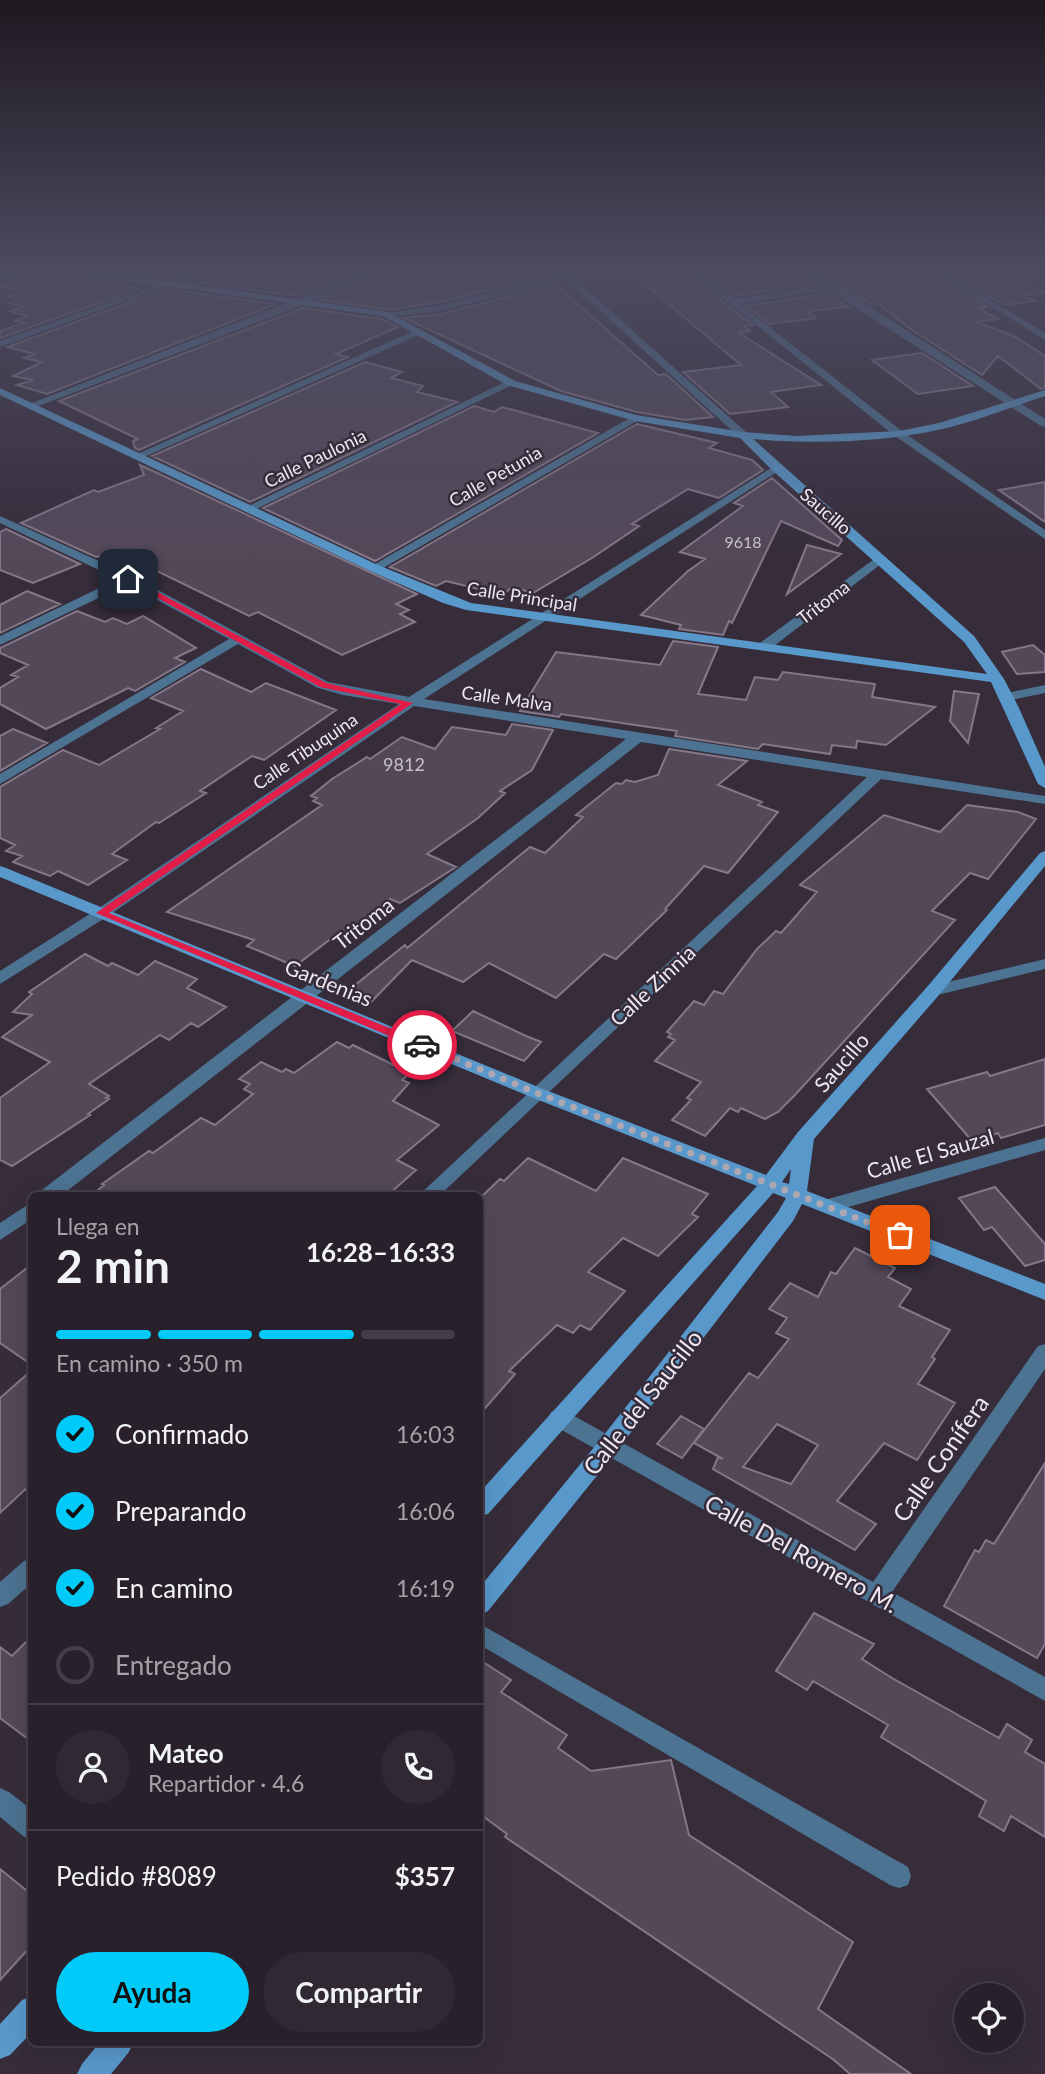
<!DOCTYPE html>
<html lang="es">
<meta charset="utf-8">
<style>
body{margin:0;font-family:Lato,sans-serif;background:#302934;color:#f1f3f6;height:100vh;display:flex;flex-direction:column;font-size:26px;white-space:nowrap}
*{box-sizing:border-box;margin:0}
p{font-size:23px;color:#a5a3a9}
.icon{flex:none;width:38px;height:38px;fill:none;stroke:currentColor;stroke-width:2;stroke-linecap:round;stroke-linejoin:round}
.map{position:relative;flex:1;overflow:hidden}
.panel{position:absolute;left:28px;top:1192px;width:455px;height:854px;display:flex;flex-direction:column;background:#28212c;border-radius:10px;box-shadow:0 7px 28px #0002,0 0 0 2px #443e48}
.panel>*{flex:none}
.controls{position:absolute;left:954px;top:1983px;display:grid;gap:14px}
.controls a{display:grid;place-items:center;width:70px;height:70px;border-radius:50%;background:#28212c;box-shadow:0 7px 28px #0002,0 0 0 2px #443e48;font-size:35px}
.pin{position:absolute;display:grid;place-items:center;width:60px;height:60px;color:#fff;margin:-30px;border-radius:14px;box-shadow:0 4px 10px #0006}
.courier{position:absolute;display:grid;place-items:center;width:70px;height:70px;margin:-35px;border:5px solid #e11d48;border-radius:50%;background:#fff;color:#222;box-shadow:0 2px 9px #0007}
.headline em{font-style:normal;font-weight:700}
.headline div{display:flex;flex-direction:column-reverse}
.headline{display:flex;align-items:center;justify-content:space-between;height:119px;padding:0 28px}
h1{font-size:46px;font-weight:700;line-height:52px}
.bar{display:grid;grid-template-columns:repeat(4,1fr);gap:10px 7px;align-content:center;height:84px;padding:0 28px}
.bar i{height:9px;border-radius:5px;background:#443e48}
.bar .selected{background:#00cbf8}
.bar p{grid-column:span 4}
.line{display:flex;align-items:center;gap:18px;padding:0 28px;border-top:2px solid #443e48}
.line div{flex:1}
.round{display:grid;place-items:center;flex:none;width:74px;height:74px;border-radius:37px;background:#302934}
ol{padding:0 28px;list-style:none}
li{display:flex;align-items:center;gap:21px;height:77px}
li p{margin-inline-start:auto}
li .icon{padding:7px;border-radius:50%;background:#00cbf8;color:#111;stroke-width:4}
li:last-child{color:#a5a3a9}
li i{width:38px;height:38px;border:4px solid #443e48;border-radius:50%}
.button{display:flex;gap:14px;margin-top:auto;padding:14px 28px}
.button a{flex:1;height:80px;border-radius:42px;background:#00cbf8;color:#111;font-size:28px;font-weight:700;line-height:80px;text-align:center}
.button a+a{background:#302934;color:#f1f3f6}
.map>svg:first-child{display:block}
.building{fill:#534858;stroke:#847788;stroke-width:2;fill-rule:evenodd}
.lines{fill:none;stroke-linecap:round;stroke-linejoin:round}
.lane{fill:#4c7392;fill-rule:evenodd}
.street{fill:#4c7392;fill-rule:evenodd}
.secondary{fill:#5898ca;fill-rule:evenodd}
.route{fill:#e11d48}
.done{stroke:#aea6b1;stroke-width:7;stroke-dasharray:0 12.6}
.labels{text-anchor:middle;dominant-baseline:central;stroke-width:5;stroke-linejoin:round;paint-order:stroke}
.far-number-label{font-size:16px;fill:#c7bfcb}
.far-street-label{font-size:18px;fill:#eee7f1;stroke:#362c3a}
.number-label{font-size:18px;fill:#c7bfcb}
.street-label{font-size:21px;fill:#eee7f1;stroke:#362c3a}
.near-street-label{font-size:24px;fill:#eee7f1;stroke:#362c3a}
</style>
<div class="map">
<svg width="1045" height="2074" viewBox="0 0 1045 2074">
<rect width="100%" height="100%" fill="#362c3a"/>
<!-- building -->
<path class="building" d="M208,272h151l-63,24 -109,-15z
M378,272h131l29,6 -98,24 -50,8 -70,-10z
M664,272h37l-8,3v3l60,47 -9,1 6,5 -11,2 82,52 -50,7 17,15 -58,7 -47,-42 58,-7 -100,-84 30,-3z
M702,272h103l11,11 -81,13z
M820,272h113l54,35 -9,1 20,11 -21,3 39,15 29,19v32l-4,1 -43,-33 -16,19 -70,-45 -34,-26h-7z
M950,272h43v3l15,-2 35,20 -20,3 11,5 -30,4z
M37,273l36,4 66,12 -139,49v-7l23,-8 -8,-2 12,-5 -17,-5 13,-4 -14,-4 11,-4 -12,-3 12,-5 -19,-5z
M555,284l103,91 8,-1 47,43 -28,3 -48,-8 -76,-21 -157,-73 38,-4z
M166,289l110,15 -229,90 -30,-9 16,-5 -20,-4 29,-14 -18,-4 10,-4 -27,-7z
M827,293l22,14 -42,4 9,7 -47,6 -23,-18z
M303,308l79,11 16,8 -62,27 12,3 -209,93 -4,-2 -2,-7 5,-2 -79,-38z
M922,353l51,33 -55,8 -46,-34z
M365,362l37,10 -11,6 32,8 -6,6 40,10 -207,100 -98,-46z
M474,406l20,6 8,-5 96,26 -223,128 -112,-53z
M637,424l80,19 -8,5 43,12 11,10 -44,28 -31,-9 -56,35 7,2 -47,32 -59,35 -21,-6 -9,8 -57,-14 -10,5 -46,-19z
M140,465l277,129 -21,10 13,6 -9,4 15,8 -73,33 -84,-43 -9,4 -102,-50 -13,5 -29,-16 -9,2 -75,-34 73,-33 4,2 46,-17z
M772,478l70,62 -4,6 -57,-25 -49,102 -3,-2 -6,14 -44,-6 2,-4 -40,-10 47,-44 17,-12 -25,-7 63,-46 -9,-3z
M1045,482v40l-46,-32z
M6,529l74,35 -47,19 -33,-13v-38z
M807,545l34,9 -54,40z
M27,591l33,13 -60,29v-28z
M77,611l28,11 8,-4 14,6 16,-8 53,32 -21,10 10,4 -50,29 -7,-3 -82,41 -46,-25v-16l18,-11 -7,-2 17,-10 -28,-12v-5z
M673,641l45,6 -20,47 48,6 9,-23 23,3 5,-8 92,12 -3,13 63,10 -49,38 -29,-4 -1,7 -24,-3 -2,9 -67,-10 -5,5 -83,-13 2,-5 -28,-4 -88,-13 -2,3 -39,-6 36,-59 104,13z
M1033,645l12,10v17l-28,2 -15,-22z
M201,669l50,23 15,-9 70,27 -72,50 -12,-4 -52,35 6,2 -47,30 -3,-1 -44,32 15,6 -39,25 -30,-14 -8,5 -37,-14 9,-6 -16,-5 9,-6 -15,-7v-51l63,-37 36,15 61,-36 -4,-1 27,-17 -32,-13z
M954,691l25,3 -11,49 -18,-22z
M512,724l41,6 -21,40 -32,21 5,2 -27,25 -51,36 29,13 -56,36 -10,-4 -52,42 -6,-3 -37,28 -48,-20 7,-6 -87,-28 155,-107 -9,-4 4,-3 -6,-2 21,-17 35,-22 3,2 32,-22 33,12 17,-22 54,8z
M13,729l34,14 -47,28v-35z
M669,749l78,12 -29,24 44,17 -4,3 20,7 -50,61 -24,-7 -39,43 2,1 -51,49 -12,-5 -48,44 -67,-35 -26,19 -51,-22 -43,44 -25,-10 61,-49 2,3 123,-101 15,6 38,-36 -7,-2 40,-32 6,1 4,-4 9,2 23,-7z
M967,805l51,7 18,7 -48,60 -18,-6 -38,38 23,9 -161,176 -16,16 -13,7 -24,-11 -3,4 -8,-4 -25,28 -33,-16 19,-20 -4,-2 14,-16 -46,-21 20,-21 -7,-3 3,-3 -4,-2 27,-31 10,4 10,-14 9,3 34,-45 19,-18 5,2 36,-41 -17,-7 84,-70 56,17z
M85,954l23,12 4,-3 26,12 17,-14 42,18 -10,9 39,19 -28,20 -7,-4 -22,17 -9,-5 -71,49 20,12 -3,2 3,1 -21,15 2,1 -78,51 -12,-6v-62l50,-36 -48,-25 30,-22 -19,-3 19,-18 -3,-2z
M473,1011l53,25 15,6 -17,19 -72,-30z
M337,1042l12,6 4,-3 57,28 -8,7 7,3 -16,18 46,24 -42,35 19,10 -28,25h-296l12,-10 -2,-1 47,-33 4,2 48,-35 14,7 38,-31 -9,-5 6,-5 -11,-5 22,-17 21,10 4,-3 8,4z
M1045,1059v66l-44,13 -3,-5 -25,9 -46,-53 60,-17 3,4z
M528,1158l68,33 27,-33 85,36 -16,20 6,3 -40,39 -35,-18 -35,34 37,19 -35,39 -10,-5 -7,8 -16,-8 -48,46 6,3 -35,40v-216l20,-19 4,2z
M995,1187l50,57v16l-20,6 -33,-39 -8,3 -25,-32z
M855,1248l40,20 -7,9 23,12 -12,17 51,24 -18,27 3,2 -17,25 37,19 -38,57 -33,-17 -47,58 39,23 -21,26 -142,-81 5,-12 5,2 -29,-16 55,-70 9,5 31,-39 -13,-6 11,-15 -18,-9 21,-26 28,14 13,-25 5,2zM777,1424l41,21 -27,39 -48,-17z
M32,1264v101l-32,-22v-54z
M32,1370v113l-32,30v-115z
M681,1416l23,13 -22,29 -25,-14z
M1045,1463v181l-8,14 -93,-52 31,-56 4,2 7,-12 8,4z
M814,1613l60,31 -12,15 30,19 107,60 8,-14 25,16 -7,12 20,12v73l-34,-21 -7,15 -25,-15 7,-15 -105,-64 7,-12 -75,-44 -6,9 -31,-19z
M32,1636v106l-32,-24v-71l12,9z
M480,1660l31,20 -10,12 66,43 -9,13 33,23 80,-11 18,75 164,107 -35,67 93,65h-61l-16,-14 -329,-223 2,-3 -27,-20z
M0,1869l32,26v50l-32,35z"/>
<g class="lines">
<!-- lane -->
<path class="lane" d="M480,1624l428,243 3,9 -3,9 -9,3 -9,-3 -410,-240z"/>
<!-- street -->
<path class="street" d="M13,272h12l-25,10v-6z
M193,272h12l-205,75v-6z
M365,272h11l-76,34 -264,101 -9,-2z
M558,272h28l-13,5 174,156v4h-8l-174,-158 -124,32 -56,6 -5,-3 61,-9 119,-30z
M807,272h9l229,147v8l-4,-1 -213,-136 -88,14 163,128 142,98v9l-150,-103 -200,-160 7,-2 32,25 88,-14z
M935,272h10l100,61v7z
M418,329l5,3 -2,2 -277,123 -9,-2z
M507,381l9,2 -264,128 -10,-2z
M635,415l5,3 -1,2 -261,151 -10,-3z
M776,465l6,3 -2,2 -356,229 621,97v8l-164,-25 -441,416h-21l448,-418 -226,-35 -579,453h-22l2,-5 584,-451 -212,-33 -306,210 -108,68v-13l96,-61 303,-206 -56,-9 -25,-7 -80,-44 -238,140v-10l229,-135 -101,-55 -128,61v-9l118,-57 -118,-56v-7l132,60 196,106 81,15z
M881,554l6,4 -2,3 -115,88h-10v-6z
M1045,685v8l-38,8 -7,-4 2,-3z
M1045,959v10l-112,27 -8,-5 2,-4z
M1045,1138v12l-217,63 -7,-2 -3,-5 3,-5z
M32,1202v17l-32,21v-17z
M1045,1344v25l-153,223 153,85v24l-494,-277 -3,-6 3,-6 8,-3 8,3 306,170 165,-236z
M32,1558v25l-24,21 -8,3v-25l24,-21z
M0,1788l9,4 23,18v30l-9,-4 -23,-19z"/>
<!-- secondary -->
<path class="secondary" d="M80,272h21l287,40 127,69 121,34 107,17 54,4 102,-5 40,-8 106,-33v6c-34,11 -68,25 -103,33 -61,14 -127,15 -189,10l221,197 30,43 15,29 26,59v21l-7,-4 -47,-102 -525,-72 -23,-7 -73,-32 -370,-176v-7l378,177 93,38 516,71 -23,-32 -192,-172 -32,-32 -105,-17 -128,-36 -124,-69 -299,-41z
M1045,851v15l-106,129 -125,144 -7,52 238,93v16l-243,-96 -9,17 -177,231 -128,159 -8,4v-28l120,-147 178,-228 8,-14 -13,-5 -285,321 -8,2v-24l277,-306 -226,-89 -531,-220v-11l6,2 537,221 223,86 32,-43 129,-145 113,-134zM791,1169l-2,15 -7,-2z
M32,1996v36l-22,23 -10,4v-35l22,-24z
M100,2042h33l-4,10 -18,22h-34l5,-10z"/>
</g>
<!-- sky -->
<linearGradient id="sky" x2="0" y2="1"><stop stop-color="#1e1820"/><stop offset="0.48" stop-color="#4c4b60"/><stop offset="1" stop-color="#4c4b60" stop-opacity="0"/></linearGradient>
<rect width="1045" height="562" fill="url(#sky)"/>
<!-- route -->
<path class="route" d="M128,576l198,107 87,20 -304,210 317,130v5h-8l-322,-135 305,-209 -81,-17 -195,-107z"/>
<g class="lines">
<!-- done -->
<path class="done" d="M422,1045l115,48 363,142"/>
</g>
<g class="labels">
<!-- far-number labels -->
<g class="far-number-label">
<text x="743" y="541">9618</text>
</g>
<!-- far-street labels -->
<g class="far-street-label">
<text transform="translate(315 458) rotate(-26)">Calle Paulonia</text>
<text transform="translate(495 476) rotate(-30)">Calle Petunia</text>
<text transform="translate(826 511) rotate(41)">Saucillo</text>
<text transform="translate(522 596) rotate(9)">Calle Principal</text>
<text transform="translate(823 602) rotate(-37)">Tritoma</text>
<text transform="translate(507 698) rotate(8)">Calle Malva</text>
<text transform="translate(305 751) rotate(-34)">Calle Tibuquina</text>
</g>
<!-- number labels -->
<g class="number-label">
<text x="404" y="764">9812</text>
</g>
<!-- street labels -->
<g class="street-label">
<text transform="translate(363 923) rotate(-38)">Tritoma</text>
<text transform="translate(329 982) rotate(22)">Gardenias</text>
<text transform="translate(652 985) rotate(-43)">Calle Zinnia</text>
<text transform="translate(841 1062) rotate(-49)">Saucillo</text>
<text transform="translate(930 1153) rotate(-16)">Calle El Sauzal</text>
</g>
<!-- near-street labels -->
<g class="near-street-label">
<text transform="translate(642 1402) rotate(-52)">Calle del Saucillo</text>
<text transform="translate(940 1458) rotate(-55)">Calle Conífera</text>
<text transform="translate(802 1553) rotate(29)">Calle Del Romero M.</text>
</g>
</g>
</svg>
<div class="controls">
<a><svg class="icon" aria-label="locate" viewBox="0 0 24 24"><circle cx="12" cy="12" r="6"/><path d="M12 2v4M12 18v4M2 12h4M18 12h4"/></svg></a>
</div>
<div class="pin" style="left:900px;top:1235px;background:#ea580c"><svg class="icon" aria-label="bag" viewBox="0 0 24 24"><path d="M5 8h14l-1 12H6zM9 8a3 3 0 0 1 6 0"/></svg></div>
<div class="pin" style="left:128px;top:579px;background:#1f2937"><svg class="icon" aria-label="home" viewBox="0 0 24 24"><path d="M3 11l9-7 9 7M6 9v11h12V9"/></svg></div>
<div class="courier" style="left:422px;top:1045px"><svg class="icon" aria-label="car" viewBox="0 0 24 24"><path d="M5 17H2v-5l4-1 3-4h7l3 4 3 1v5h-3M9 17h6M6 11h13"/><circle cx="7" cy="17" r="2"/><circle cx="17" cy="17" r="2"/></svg></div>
<section class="panel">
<div class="headline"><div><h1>2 min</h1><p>Llega en</p></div><em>16:28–16:33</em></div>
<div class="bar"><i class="selected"></i><i class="selected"></i><i class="selected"></i><i></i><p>En camino · 350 m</p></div>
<ol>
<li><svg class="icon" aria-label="check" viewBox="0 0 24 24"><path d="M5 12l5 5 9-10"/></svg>Confirmado<p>16:03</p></li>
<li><svg class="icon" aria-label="check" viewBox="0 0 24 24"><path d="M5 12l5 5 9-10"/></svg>Preparando<p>16:06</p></li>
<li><svg class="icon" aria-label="check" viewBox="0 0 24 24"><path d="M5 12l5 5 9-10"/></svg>En camino<p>16:19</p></li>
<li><i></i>Entregado</li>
</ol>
<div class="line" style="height:126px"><a class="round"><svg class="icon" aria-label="person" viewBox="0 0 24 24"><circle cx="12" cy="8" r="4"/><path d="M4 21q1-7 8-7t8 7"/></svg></a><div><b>Mateo</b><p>Repartidor · 4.6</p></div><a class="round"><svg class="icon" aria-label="phone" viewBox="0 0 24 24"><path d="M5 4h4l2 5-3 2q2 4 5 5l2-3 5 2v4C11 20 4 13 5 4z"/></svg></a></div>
<div class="line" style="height:91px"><div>Pedido #8089</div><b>$357</b></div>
<div class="button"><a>Ayuda</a><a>Compartir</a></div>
</section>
</div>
